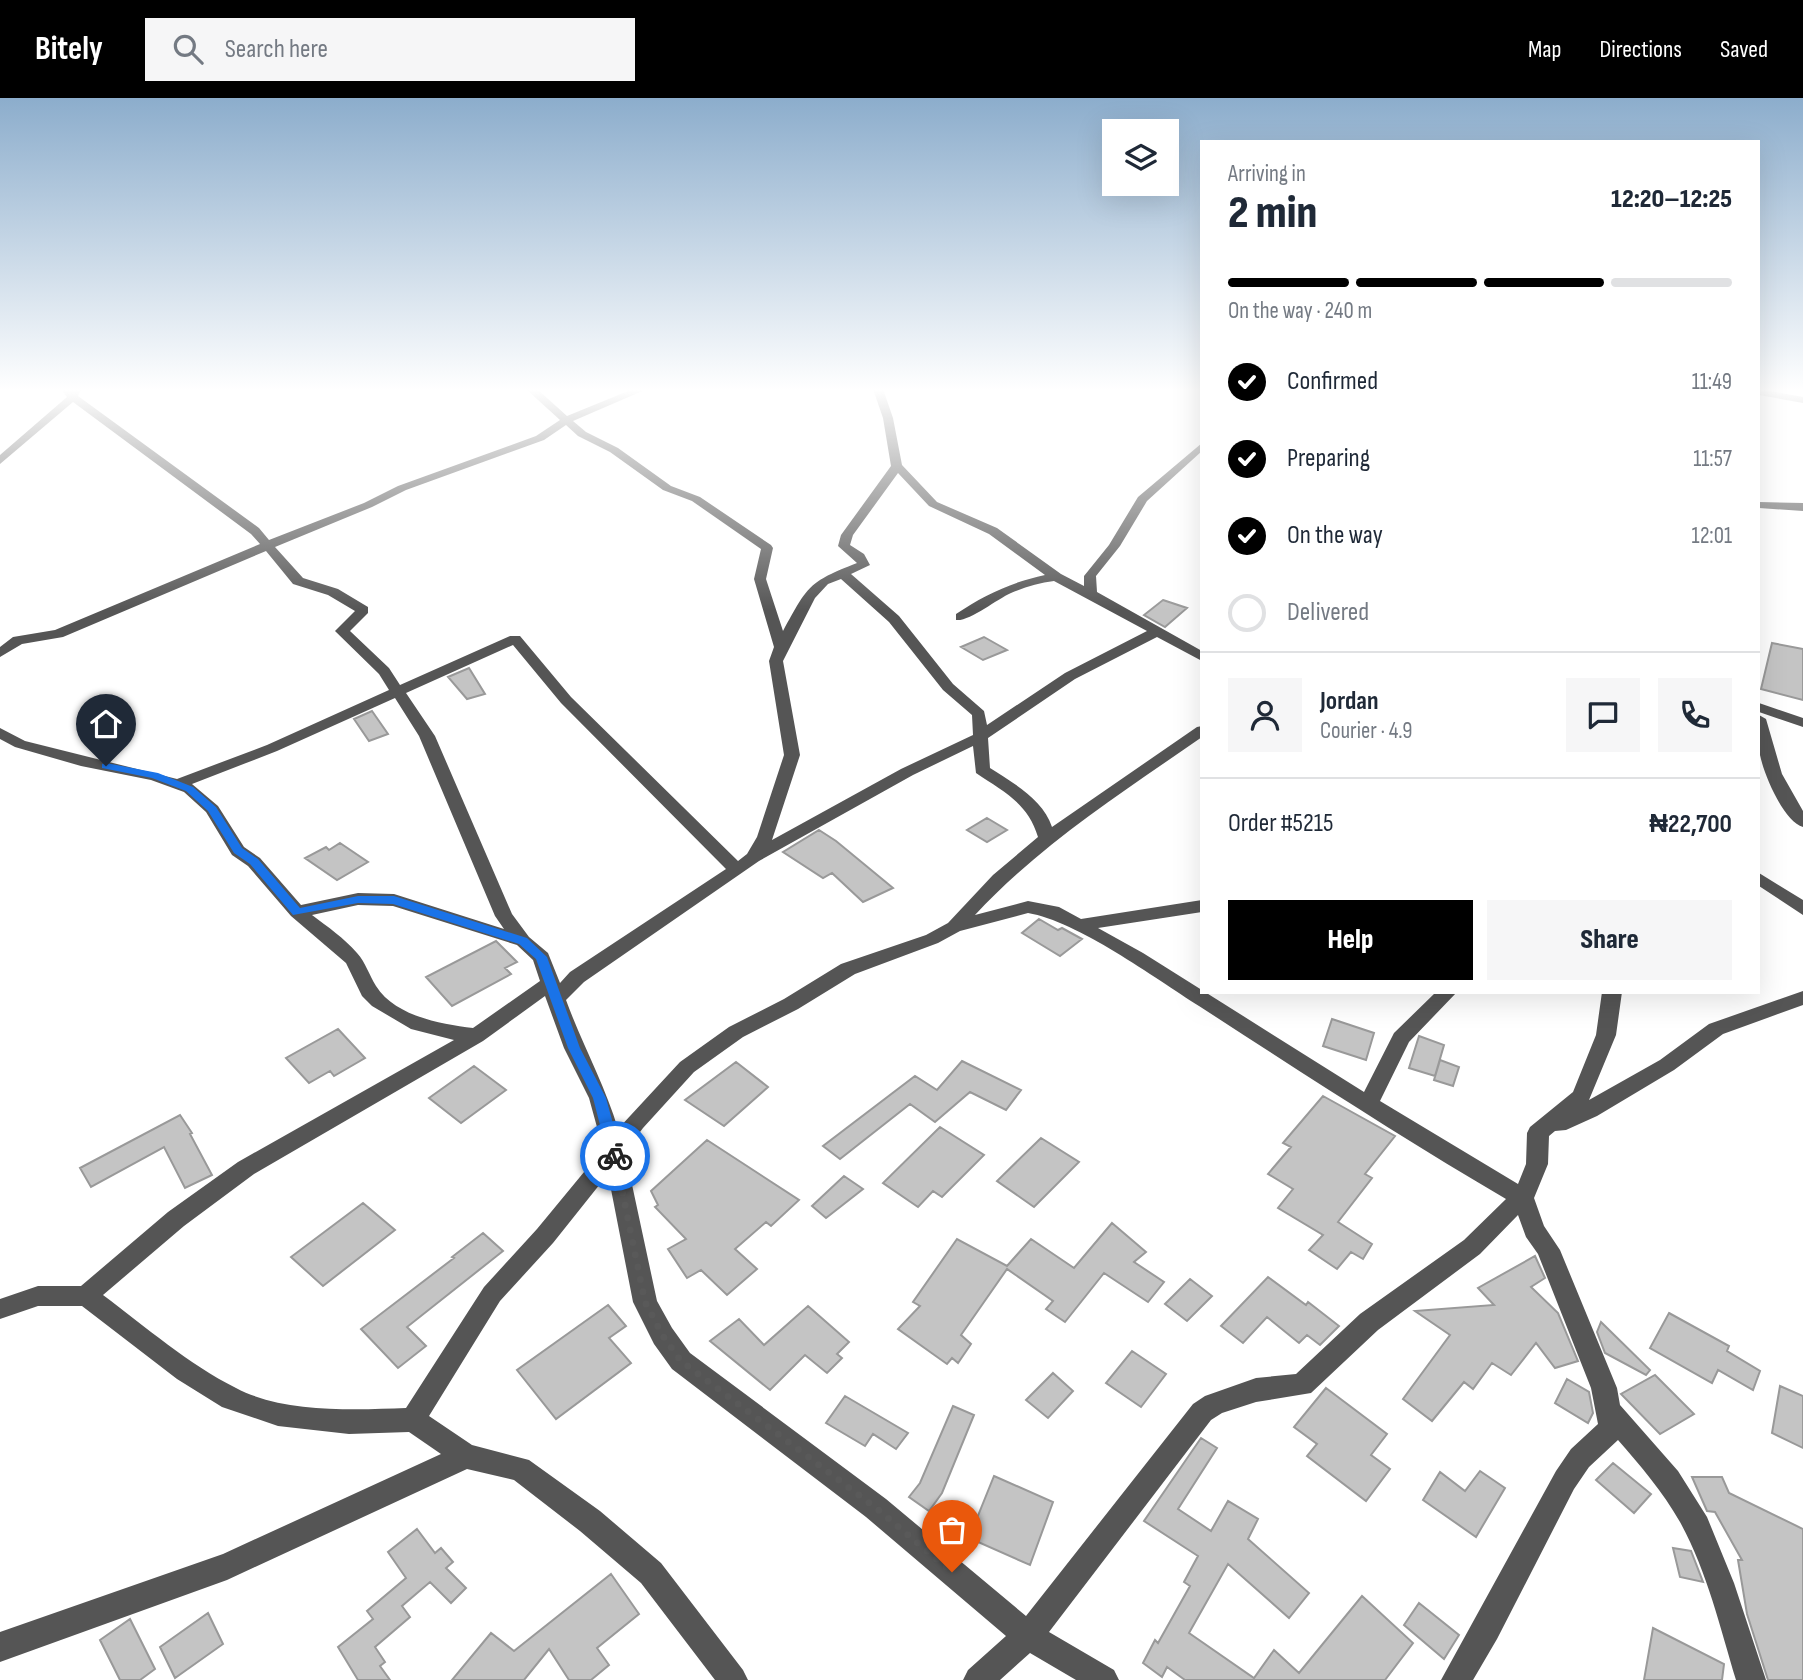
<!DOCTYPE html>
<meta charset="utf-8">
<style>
body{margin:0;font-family:"Sofia Sans Condensed",sans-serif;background:#f6f6f7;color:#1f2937;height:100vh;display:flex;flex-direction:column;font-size:26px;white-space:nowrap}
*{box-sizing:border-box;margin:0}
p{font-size:23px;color:#747a83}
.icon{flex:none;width:38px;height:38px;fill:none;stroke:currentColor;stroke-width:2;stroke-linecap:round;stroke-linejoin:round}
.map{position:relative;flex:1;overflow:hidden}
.details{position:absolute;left:1200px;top:42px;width:560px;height:854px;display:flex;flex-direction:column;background:#fff;border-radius:0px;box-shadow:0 7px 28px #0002}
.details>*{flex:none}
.buttons{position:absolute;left:1102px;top:21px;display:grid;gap:14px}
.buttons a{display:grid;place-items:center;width:77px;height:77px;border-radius:0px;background:#fff;box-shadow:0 7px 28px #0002;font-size:35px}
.pin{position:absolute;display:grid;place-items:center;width:60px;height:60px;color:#fff;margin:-72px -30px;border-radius:50% 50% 50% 0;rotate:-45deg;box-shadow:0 0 7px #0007}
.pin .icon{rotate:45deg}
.courier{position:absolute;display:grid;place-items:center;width:70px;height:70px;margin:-35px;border:5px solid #1a73e8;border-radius:50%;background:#fff;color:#222;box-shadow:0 2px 9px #0007}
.summary em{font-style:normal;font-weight:800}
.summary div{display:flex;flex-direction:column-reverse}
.summary{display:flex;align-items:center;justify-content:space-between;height:119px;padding:0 28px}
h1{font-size:46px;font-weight:800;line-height:52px}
.bar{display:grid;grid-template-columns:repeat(4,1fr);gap:10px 7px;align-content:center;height:84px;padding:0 28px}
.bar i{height:9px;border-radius:5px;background:#e0e1e3}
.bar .selected{background:#000}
.bar p{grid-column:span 4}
.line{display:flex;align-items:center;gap:18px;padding:0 28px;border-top:2px solid #e0e1e3}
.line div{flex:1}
.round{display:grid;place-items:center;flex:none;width:74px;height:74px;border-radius:0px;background:#f6f6f7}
ol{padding:0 28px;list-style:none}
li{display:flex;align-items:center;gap:21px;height:77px}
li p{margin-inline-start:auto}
li .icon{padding:7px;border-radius:50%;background:#000;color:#fff;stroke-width:4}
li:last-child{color:#747a83}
li i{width:38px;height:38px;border:4px solid #e0e1e3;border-radius:50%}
.cta{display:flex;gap:14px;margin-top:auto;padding:14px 28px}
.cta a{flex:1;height:80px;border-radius:0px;background:#000;color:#fff;font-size:28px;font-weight:800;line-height:80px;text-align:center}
.cta a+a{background:#f6f6f7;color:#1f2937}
header{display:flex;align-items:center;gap:42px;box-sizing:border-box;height:98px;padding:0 35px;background:#000;color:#fff}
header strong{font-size:33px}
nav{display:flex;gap:38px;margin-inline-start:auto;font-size:24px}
.search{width:490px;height:63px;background:#f6f6f7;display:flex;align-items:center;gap:18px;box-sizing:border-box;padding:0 24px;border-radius:0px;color:#747a83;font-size:26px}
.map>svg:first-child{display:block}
.building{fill:#c4c4c4;stroke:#999;stroke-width:2}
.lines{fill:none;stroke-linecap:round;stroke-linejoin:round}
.minor{fill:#555;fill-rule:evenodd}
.route{fill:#1a73e8}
.done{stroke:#595959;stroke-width:7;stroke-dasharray:0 12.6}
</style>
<header>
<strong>Bitely</strong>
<div class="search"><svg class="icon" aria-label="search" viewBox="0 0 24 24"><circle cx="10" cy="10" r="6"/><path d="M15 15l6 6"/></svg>Search here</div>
<nav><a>Map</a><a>Directions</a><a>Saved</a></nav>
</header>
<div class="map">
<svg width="1803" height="1582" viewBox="0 0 1803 1582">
<rect width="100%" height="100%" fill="#fff"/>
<!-- building -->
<path class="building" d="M1163,502l24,8 -22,19 -21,-12z
M984,539l23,13 -24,10 -22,-13z
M1772,545l31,6v51l-42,-11z
M469,570l16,26 -18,5 -19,-22z
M372,613l16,23 -19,7 -15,-22z
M987,720l20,12 -20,12 -20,-12z
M819,732l17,11 57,47 -30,14 -31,-29 -9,5 -40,-26z
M340,745l28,19 -31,18 -32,-22 21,-11 3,3z
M1039,821l19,11 4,-2 20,11 -22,17 -38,-23z
M496,843l21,21 -12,6 6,6 -59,32 -26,-29z
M1332,921l42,14 -8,27 -43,-14z
M338,931l27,29 -31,18 -4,-5 -21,12 -23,-25z
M1419,938l25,9 -9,31 -26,-8z
M1440,962l19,7 -6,19 -19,-6z
M962,963l59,29 -15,20 -36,-18 -35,30 -25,-18 -70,55 -17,-13 92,-70 22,14z
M736,964l32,25 -44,39 -39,-26z
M474,968l32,24 -45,33 -32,-25z
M1323,998l72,40 -30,38 7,4 -34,44 34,22 -9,15 -12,-7 -14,17 -28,-19 14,-15 -45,-27 15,-19 -25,-15 23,-27 -8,-4z
M180,1017l12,18 -2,1 22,41 -27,13 -21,-41 -73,40 -11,-19z
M940,1029l44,28 -42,42 -9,-6 -15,16 -35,-24z
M1041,1040l38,24 -45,45 -37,-26z
M707,1042l92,60 -28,26 -5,-4 -31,27 22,20 -30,26 -26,-25 -14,8 -19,-29 18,-10 -31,-32 3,-2 -7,-14z
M844,1078l19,13 -37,29 -14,-12z
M363,1105l32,27 -72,56 -32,-29z
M1112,1125l34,29 -12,10 30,20 -16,20 -44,-29 -39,49 -19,-13 7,-8 -46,-32 -46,66 10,9 -13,19 -6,-5 -5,6 -49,-35 22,-23 -7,-4 44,-63 50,27 24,-27 43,29z
M483,1135l20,18 -96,76 19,19 -28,22 -37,-39 93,-71 -2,-1z
M1535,1158l10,22 -14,9 27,26 20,48 -23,7 -19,-25 -25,32 -19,-12 -19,26 -9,-7 -32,39 -29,-22 47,-64 -35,-24 79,-6 -16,-17z
M1268,1179l38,28 2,-3 31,24 -19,19 -13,-10 -8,8 -32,-26 -24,26 -22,-17z
M1190,1181l22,17 -25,25 -22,-17z
M608,1207l18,21 -17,12 22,25 -75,56 -39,-49z
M808,1208l41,36 -12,12 5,4 -15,15 -22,-18 -35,35 -60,-49 29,-22 25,26z
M1669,1215l60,33 -2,5 33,20 -7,19 -35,-20 -6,13 -62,-35z
M1601,1224l49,48 -4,5 -41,-22 -8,-21z
M1132,1253l34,23 -25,33 -35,-24z
M1053,1275l20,18 -25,27 -22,-18z
M1655,1277l39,39 -34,20 -39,-40z
M1567,1281l22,13 4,21 -5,10 -33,-20z
M1780,1288l23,10v52l-31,-15z
M1326,1290l61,46 -16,21 19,14 -24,32 -59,-45 10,-12 -23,-17z
M845,1298l63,37 -12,16 -23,-15 -8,12 -39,-23z
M953,1308l21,9 -32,78 -13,18 -20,-14 11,-14z
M1201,1340l16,10 -39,61 33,22 17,-30 30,18 -10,20 61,54 -20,25 -61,-54 -39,69 65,45 20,-28 25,23 63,-77 51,47 -28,37h-200l-18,-13 -5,10 -19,-14 12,-23 3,3 32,-57 -6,-4 14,-26 -54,-35z
M1613,1365l38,31 -17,19 -38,-33z
M1480,1373l25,17 -29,49 -53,-37 17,-28 25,19z
M994,1378l59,26 -23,63 -61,-27z
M1692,1379h30l7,16 74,36v151h-35l-21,-66 -9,-54h4l-27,-48 -8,-1z
M417,1431l18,24 6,-5 12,14 -7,6 20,20 -15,15 -21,-21 -28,24 8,11 -35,30 10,15 -5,4 10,14h-32l-20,-33 35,-28 -6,-8 39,-33 -18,-26z
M1673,1450l18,3 12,31 -23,-5z
M611,1476l28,40 -42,34 12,17 -18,15h-22l-20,-31 -25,31h-72l39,-47 23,18z
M1419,1505l40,32 -15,24 -40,-34z
M208,1515l15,31 -48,34 -15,-31z
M130,1521l25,50 -15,11h-20l-20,-40z
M1653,1530l71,36 -2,16h-78z"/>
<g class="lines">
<!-- minor -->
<path class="minor" d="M61,291h20l-3,7 181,132 10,12 95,-37 34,-17 138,-50 24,-16 -34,-31h11l30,27 66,-27h14l-74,32 13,11 32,16 53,38 29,11 71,48 2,3 -7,31 17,52c25,-45 25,-49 74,-68l-19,-17 3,-11 50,-69 -8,-48 -10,-29h10l10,29 9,47 35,37 60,26 64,46 23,12v-10l25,-31 29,-48 64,-54v8l-55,50 -27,45 -24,30 1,16 105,59v10l-45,-24 -82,42 -87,59 2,30c23,15 53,31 62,59l145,-100 5,-1v11c-79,55 -161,107 -227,178l53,-14 31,6 22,12 121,-19v12l-104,16 45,25 221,139 30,-59 42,-41h21l-48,50 -29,59 138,83 8,-20 1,-31 3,-6 43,-35 23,-57 6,-43h20l-6,43 -27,65 71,-40 49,-36 94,-33v14l-80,29 -49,36 -77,46 -31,14 -11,1 -6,5 -1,28 -14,34 10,28 16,24 57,138 3,17 58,66 29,46 27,66 32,97h-30c-16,-53 -29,-109 -56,-158 -17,-30 -40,-57 -62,-82l-29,27 -15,22 -77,150 -24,41h-32l115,-209 15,-22 27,-25 -7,-36 -53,-134 -12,-17 -8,-22 -38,39 -102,76 -67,63 -55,9 -34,11 -11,7 -162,212 65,38 5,10h-43l-46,-27 -30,27h-37l5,-10 38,-34 -140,-119 -194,-148 -18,-25 -21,-42 -25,-128 -55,69 -53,58 -71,115 43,29 57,15 71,51 61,52 82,107 5,10h-33l-74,-97 -61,-52 -66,-51 -47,-11 -240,111 -227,82v-30l223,-78 218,-100 -32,-22 -60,2 -71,-8 -56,-19 -45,-28 -95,-73h-44l-38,13v-20l38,-13h43l87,-74 70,-50 216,-122 -43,-11 -39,-23 -10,-10 -16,-33 -55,-47 -43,-50 -16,-11 -26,-43 -22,-20 -33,-12 -70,-14 -66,-19 -15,-8v-11l25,13 152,38 90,-34 122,-55 -10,-16 -44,-43 20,-20 -27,-16 -35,-11 -27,-33 -203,86 -41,7 -22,13v-10l13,-10 42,-7 205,-86 -9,-10 -178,-132 -73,62v-9l67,-58zM566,327l12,11 32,16 53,38 29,11 69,48 -7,30 20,68 -5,14 15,94 -27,82 -10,17 -9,7 -167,-164 -51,-61h-10l-110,49 -11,-17 -39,-37 18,-18v-6l-30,-18 -35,-11 -28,-31 97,-40 34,-17 138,-50zM898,375l31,33 60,28 56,41c-33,7 -61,20 -89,39v6c13,2 41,-21 55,-27 14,-6 28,-10 43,-12l93,50 -82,42 -78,52 -3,-14 -31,-27 -54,-68 -48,-42 19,-9 -6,-11 -14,-9 3,-10zM841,481l48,43 54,68 29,25 1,20 -72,34 -129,71 28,-85 -17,-94 32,-63 13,-14zM513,547l48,58 165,166 -156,103 -10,11 -12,-30 -19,-16 -17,-23 -77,-178 -29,-43zM395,600l24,38 76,180 9,13 -110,-35 -36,-1 -57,12 -41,-47 -16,-11 -26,-41 -26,-22 85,-33zM973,648l3,27c28,19 52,30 62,64l-45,38 -45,48 -22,12 -85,29 -57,35 -55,28 -49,35 -62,67c-13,-44 -36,-85 -52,-129l18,-18 175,-121 154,-86zM358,807l35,1 124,39 16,15 7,21 -67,47c-33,-4 -78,-12 -97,-42 -7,-11 -10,-23 -19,-33 -13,-15 -29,-26 -45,-38zM1028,815c49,8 127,65 171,93 102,66 203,132 307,193l-42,41 -104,74 -64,60 -40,4 -51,18 -12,8 -167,212 -140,-117 -196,-146 -18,-25 -15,-27 -32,-149 18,-24 51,-56 49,-35 55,-28 57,-35 83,-31 22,-12zM545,898l19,52 25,50 14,51 -66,80 -53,58 -78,121c-52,2 -123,5 -170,-20 -48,-24 -90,-61 -133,-93l81,-69 70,-52 229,-133z
M1759,291l44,8v6l-44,-8z
M1759,404l44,1v8l-44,-3z
M1759,605l44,15v9l-44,-15z
M1759,617l7,4 16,55 21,37v16c-20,-5 -43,-60 -44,-79 -1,-11 0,-23 0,-33z
M1759,775l44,27v15l-44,-29z"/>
</g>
<!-- sky -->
<linearGradient id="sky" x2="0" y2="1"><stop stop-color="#8cadcc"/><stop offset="0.57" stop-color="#fff"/><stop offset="1" stop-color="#fff" stop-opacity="0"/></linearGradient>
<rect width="1803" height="513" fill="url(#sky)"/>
<!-- route -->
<path class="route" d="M106,665l52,10 35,14 23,20 26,41 16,11 42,49 58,-12h36l133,42 20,19 33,91 26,50 16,58 -2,4h-10l-2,-4 -15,-58 -25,-50 -32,-89 -17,-15 -126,-40 -35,-1 -65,12 -43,-51 -16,-11 -26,-42 -22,-20 -34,-13 -50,-10v-4z"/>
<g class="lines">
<!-- done -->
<path class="done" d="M615,1058l30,146 18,34 18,25 195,147 76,64"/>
</g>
</svg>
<div class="buttons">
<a><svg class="icon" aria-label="layers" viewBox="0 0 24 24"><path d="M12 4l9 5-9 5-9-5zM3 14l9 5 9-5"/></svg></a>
</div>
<div class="pin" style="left:952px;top:1474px;background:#ea580c"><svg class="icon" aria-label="bag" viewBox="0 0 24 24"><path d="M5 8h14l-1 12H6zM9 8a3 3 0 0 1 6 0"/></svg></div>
<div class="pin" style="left:106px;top:668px;background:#1f2937"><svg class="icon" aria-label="home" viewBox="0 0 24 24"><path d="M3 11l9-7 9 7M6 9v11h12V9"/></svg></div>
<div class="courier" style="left:615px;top:1058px"><svg class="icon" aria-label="bike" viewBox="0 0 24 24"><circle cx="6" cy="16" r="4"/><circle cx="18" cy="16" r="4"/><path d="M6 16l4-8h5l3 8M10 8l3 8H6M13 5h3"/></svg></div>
<section class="details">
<div class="summary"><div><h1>2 min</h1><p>Arriving in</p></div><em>12:20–12:25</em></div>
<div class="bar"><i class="selected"></i><i class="selected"></i><i class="selected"></i><i></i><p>On the way · 240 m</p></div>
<ol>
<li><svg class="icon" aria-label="check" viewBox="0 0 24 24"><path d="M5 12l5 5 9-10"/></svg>Confirmed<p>11:49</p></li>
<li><svg class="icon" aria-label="check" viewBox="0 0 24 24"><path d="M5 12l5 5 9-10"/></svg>Preparing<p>11:57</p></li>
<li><svg class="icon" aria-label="check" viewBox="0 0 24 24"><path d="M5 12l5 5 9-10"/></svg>On the way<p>12:01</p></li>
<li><i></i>Delivered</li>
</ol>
<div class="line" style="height:126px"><a class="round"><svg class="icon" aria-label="person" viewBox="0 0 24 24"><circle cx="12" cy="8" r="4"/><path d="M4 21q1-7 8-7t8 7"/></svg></a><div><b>Jordan</b><p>Courier · 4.9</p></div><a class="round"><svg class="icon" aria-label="chat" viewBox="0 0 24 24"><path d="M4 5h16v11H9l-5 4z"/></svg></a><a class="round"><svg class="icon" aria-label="phone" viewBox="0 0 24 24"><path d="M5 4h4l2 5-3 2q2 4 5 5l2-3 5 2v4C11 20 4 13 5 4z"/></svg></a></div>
<div class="line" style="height:91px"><div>Order #5215</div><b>₦22,700</b></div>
<div class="cta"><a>Help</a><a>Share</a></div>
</section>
</div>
